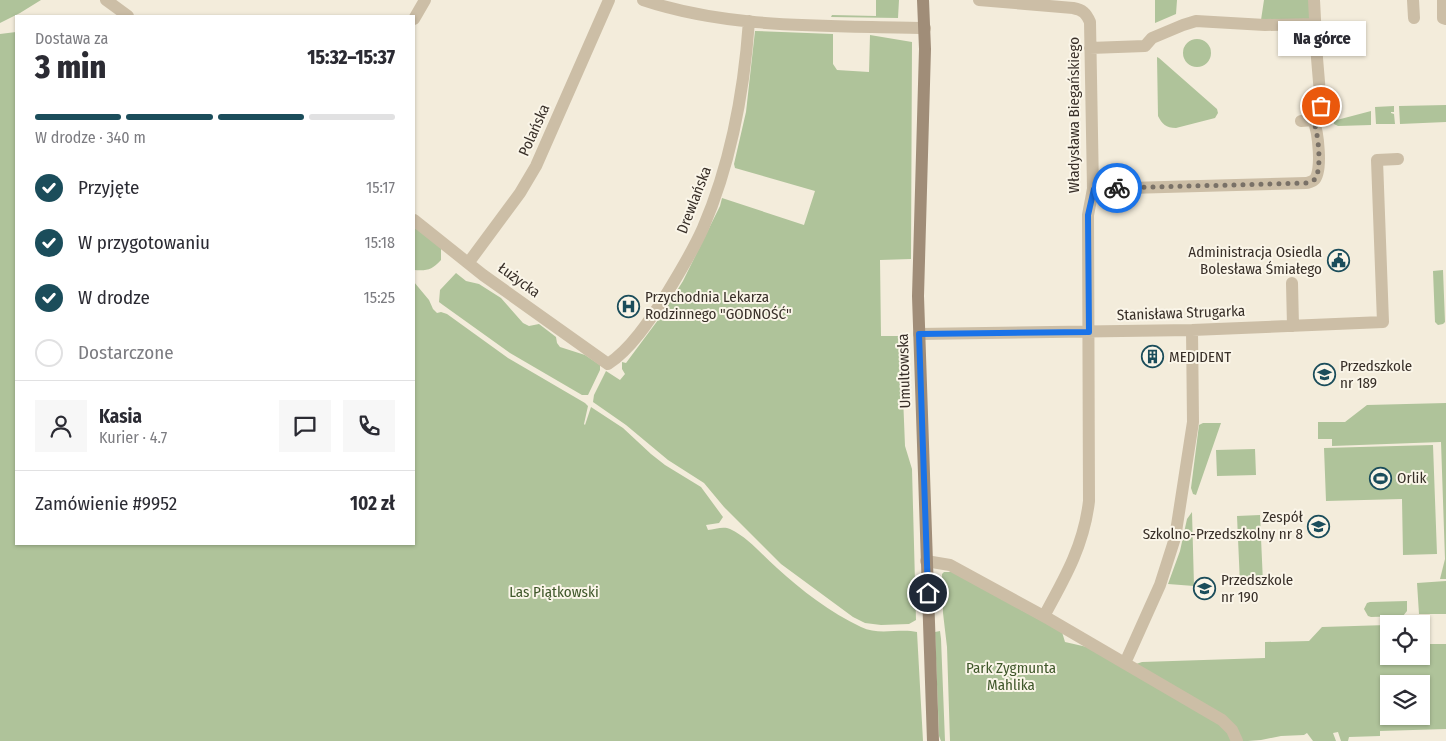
<!DOCTYPE html>
<html lang="pl">
<meta charset="utf-8">
<style>
body{margin:0;font-family:"Fira Sans Condensed",sans-serif;background:#f7f7f7;color:#2b2b33;height:100vh;display:flex;flex-direction:column;font-size:19px;white-space:nowrap}
*{box-sizing:border-box;margin:0}
p{font-size:16px;color:#7c7c81}
.icon{flex:none;width:28px;height:28px;fill:none;stroke:currentColor;stroke-width:2;stroke-linecap:round;stroke-linejoin:round}
.map{position:relative;flex:1;overflow:hidden}
.details{position:absolute;left:15px;top:15px;width:400px;height:530px;display:flex;flex-direction:column;background:#fff;border-radius:0px;box-shadow:0 1px 4px #0004}
.details>*{flex:none}
.controls{position:absolute;left:1380px;top:615px;display:grid;gap:10px}
.controls a{display:grid;place-items:center;width:50px;height:50px;border-radius:0px;background:#fff;box-shadow:0 1px 4px #0004;font-size:25px}
.pin{position:absolute;display:grid;place-items:center;width:42px;height:42px;color:#fff;margin:-21px;border:2px solid #fff;border-radius:50%;box-shadow:0 1px 5px #0007}
.courier{position:absolute;display:grid;place-items:center;width:50px;height:50px;margin:-25px;border:4px solid #1a73e8;border-radius:50%;background:#fff;color:#222;box-shadow:0 1px 6px #0007}
.bubble{position:absolute;height:35px;border-radius:0px;background:#fff;box-shadow:0 1px 4px #0004;font-size:16px;font-weight:800;line-height:35px;text-align:center}
.head em{font-style:normal;font-weight:800}
.head div{display:flex;flex-direction:column-reverse}
.head{display:flex;align-items:center;justify-content:space-between;height:85px;padding:0 20px}
h1{font-size:32px;font-weight:800;line-height:38px}
.bar{display:grid;grid-template-columns:repeat(4,1fr);gap:8px 5px;align-content:center;height:60px;padding:0 20px}
.bar i{height:6px;border-radius:4px;background:#e1e1e2}
.bar .active{background:#1b4d5b}
.bar p{grid-column:span 4}
.line{display:flex;align-items:center;gap:12px;padding:0 20px;border-top:1px solid #e1e1e2}
.line div{flex:1}
.round{display:grid;place-items:center;flex:none;width:52px;height:52px;border-radius:0px;background:#f7f7f7}
ol{padding:0 20px;list-style:none}
li{display:flex;align-items:center;gap:15px;height:55px}
li p{margin-inline-start:auto}
li .icon{padding:5px;border-radius:50%;background:#1b4d5b;color:#fff;stroke-width:4}
li:last-child{color:#7c7c81}
li i{width:28px;height:28px;border:2px solid #e1e1e2;border-radius:50%}
.map>svg:first-child{display:block}
.green{fill:#afc39a;fill-rule:evenodd}
.lines{fill:none;stroke-linecap:round;stroke-linejoin:round}
.street{stroke:#ccbea6;stroke-width:12}
.secondary{stroke:#a08d78;stroke-width:12}
.done{stroke:#797167;stroke-width:5;stroke-dasharray:0 9}
.route{stroke:#1a73e8;stroke-width:6}
.labels{text-anchor:middle;dominant-baseline:central;stroke-width:4;stroke-linejoin:round;paint-order:stroke}
.street-label{font-size:15px;fill:#382f28;stroke:#faf5e8}
.poi-label{font-size:15px;fill:#382f28;stroke:#faf5e8;text-anchor:start}
.park-label{font-size:15px;fill:#3f572a;stroke:#faf5e8}
</style>
<div class="map">
<svg width="1446" height="741" viewBox="0 0 1446 741">
<rect width="100%" height="100%" fill="#f3ecdb"/>
<!-- green -->
<path class="green" d="M0,0h41l-21,13 -20,10z
M876,0h23l-1,18 -67,-1 1,-2 44,1z
M1155,0h22l-1,14 -21,9z
M1264,0h46v19l-49,1z
M755,31l78,3v30l4,6 32,2 1,-37 42,7 -1,217 -31,1 1,76h26l-1,45 -3,15 2,50 7,23 4,151 -7,4 -28,1 -16,-2 -12,-6 -72,-53 -57,-57 -20,-24 -36,-23 -42,-35 -33,-23 1,-7 12,-24 14,9 5,-6 -3,-5v-7l4,1 35,-47 22,-35 37,-75 2,-8 82,27 11,-34 -80,-23 -1,-4 12,-52z
M16,32v512h398v-262l15,18 4,9 4,4 4,-1 6,2 61,44 77,45 3,3 -4,18 1,1 6,-18 3,2 29,19 28,26 14,11 36,22 22,30 -4,6 -13,2 2,5c7,-1 16,-4 22,-1 19,9 32,26 47,39 24,22 54,45 84,59 18,9 38,1 56,5l6,109h-923v-707z
M1183 53a14 14 0 1 1 28 0a14 14 0 1 1-28 0Z
M1157,57l2,1 58,51 1,4 -3,5 -39,10c-10,0 -14,-4 -18,-12z
M1446,105v17l-46,2 -1,-18z
M1394,106v6h-3v1l3,1 1,10h-19l-1,-17z
M1371,111v14l-33,1 -4,-2 -1,-3z
M414,227l27,20v13c-9,10 -14,11 -27,10z
M1443,270l2,52 -2,2 -5,1 -3,-3 -2,-51z
M456,273l10,8 13,3 22,14 22,25 6,3 10,-2 17,13 1,6 3,4 25,8 15,10v5l-11,23 -1,2h-6l-72,-42 -67,-48 -4,-3 1,-12z
M1446,403v176h-6l5,-20 -4,-117 -109,4v-7h-14v-17h27l22,-17z
M1203,423h18l-25,72 -3,-1 -2,-6 8,-63z
M1433,445l4,109 -34,1 -1,-56 -76,2 -2,-53z
M1255,449l1,26 -39,1 -1,-26z
M1192,512l2,74 -26,-2 12,-33 7,-32z
M1260,515l3,68 -23,1 -3,-68z
M944,572h8l110,60 3,10 22,5 37,21 18,-6 123,-4v-16l44,-1 13,-14 65,-2 2,31h32v-12h25v85l-66,2v5l-31,1 -1,4h-7l-3,-9 -5,1 3,8h-23l-6,-8 -3,2 -23,1 -20,4 -13,1h-298l-3,-94 -4,-34 -1,-39zM1389,684h32v32h-32z
M1446,581v33h-27l-2,-31z
M1407,601v10l-4,5 -32,1 -3,-1 -4,-7 3,-6 3,-1z
M940,631l1,8 4,102h-4l-2,-5 -4,-104z"/>
<g class="lines">
<!-- street -->
<path class="street" d="M106,0l22,16
M643,0c90,30 188,25 282,28
M979,0l94,8c10,2 13,5 17,14l3,167 -5,26 1,286c-5,44 -24,77 -45,115
M1413,0l1,18
M1443,0v18l3,1
M414,19l11,-19
M1090,48l55,-2 7,-8 31,-13 13,-4 69,4 50,-1
M1301,121l12,-1 4,-3 4,-11 -4,-48 -3,-58
M1093,189l213,-6c2,0 7,-2 8,-3 9,-8 4,-50 -1,-60
M414,220l69,55 125,89c22,-14 42,-44 56,-66 14,-23 28,-45 39,-70 28,-65 41,-136 46,-207
M469,262l51,-69 16,-27 73,-166
M1292,283l1,43
M919,334l273,-4 191,-8 -6,-162 21,-1
M926,561l24,4 99,54 173,101 10,10 5,11
M1125,663l35,-78 15,-47 18,-116 -1,-92"/>
<!-- secondary -->
<path class="secondary" d="M923,0l2,49 -7,247 15,445"/>
</g>
<g class="lines">
<!-- done -->
<path class="done" d="M1117,188l189,-5c1,0 7,-2 8,-3 9,-8 4,-50 -1,-60l4,-3 4,-11"/>
<!-- route -->
<path class="route" d="M928,593l-9,-259 170,-2 -1,-117 6,-26 23,-1"/>
</g>
<!-- icons -->
<defs>
<symbol id="civic-ring" viewBox="-11 -11 22 22"><circle r="9.5" fill="#faf5e8" stroke="#1b4d5b" stroke-width="1.5"/><path d="M-.6-6.5H3V-4.5H.6V-3L4-1V1h2V6H-6V1h2V-1L-.6-3ZM-1.2 2.5V6h2.4V2.5Z" fill="#1b4d5b"/></symbol>
<symbol id="hospital-ring" viewBox="-11 -11 22 22"><circle r="9.5" fill="#faf5e8" stroke="#1b4d5b" stroke-width="1.5"/><path d="M-5-5h3v3.5h4V-5h3V5h-3V1.5h-4V5h-3Z" fill="#1b4d5b"/></symbol>
<symbol id="building-ring" viewBox="-11 -11 22 22"><circle r="9.5" fill="#faf5e8" stroke="#1b4d5b" stroke-width="1.5"/><path d="M-4-6H4V6H1V3H-1V6H-4ZM-2.5-4.3h1.7v1.8h-1.7ZM.8-4.3h1.7v1.8H.8ZM-2.5-1h1.7V.8h-1.7ZM.8-1h1.7V.8H.8Z" fill="#1b4d5b"/></symbol>
<symbol id="school-ring" viewBox="-11 -11 22 22"><circle r="9.5" fill="#faf5e8" stroke="#1b4d5b" stroke-width="1.5"/><path d="M0-5L7-2L0 1L-7-2ZM-4 1L0 2.5L4 1V4Q0 6-4 4Z" fill="#1b4d5b"/></symbol>
<symbol id="stadium-ring" viewBox="-11 -11 22 22"><circle r="9.5" fill="#faf5e8" stroke="#1b4d5b" stroke-width="1.5"/><path d="M0-5a6.5 5 0 1 0 0 10a6.5 5 0 1 0 0-10ZM-3.5-1.8h7v3.6h-7Z" fill="#1b4d5b"/></symbol>
</defs>
<g fill-rule="evenodd">
<use href="#civic-ring" x="1326" y="248" width="25" height="25"/>
<use href="#hospital-ring" x="616" y="294" width="25" height="25"/>
<use href="#building-ring" x="1140" y="344" width="25" height="25"/>
<use href="#school-ring" x="1312" y="362" width="25" height="25"/>
<use href="#stadium-ring" x="1368" y="466" width="25" height="25"/>
<use href="#school-ring" x="1306" y="514" width="25" height="25"/>
<use href="#school-ring" x="1192" y="576" width="25" height="25"/>
</g>
<g class="labels">
<!-- street labels -->
<g class="street-label">
<text transform="translate(1074 115) rotate(-90)">Władysława Biegańskiego</text>
<text transform="translate(534 130) rotate(-66)">Polańska</text>
<text transform="translate(694 200) rotate(-69)">Drewlańska</text>
<text transform="translate(519 280) rotate(36)">Łużycka</text>
<text transform="translate(1181 313) rotate(-2)">Stanisława Strugarka</text>
<text transform="translate(904 371) rotate(-92)">Umultowska</text>
</g>
<!-- poi labels -->
<g class="poi-label">
<text x="1322" y="252" text-anchor="end">Administracja Osiedla<tspan x="1322" dy="17">Bolesława Śmiałego</tspan></text>
<text x="645" y="297">Przychodnia Lekarza<tspan x="645" dy="17">Rodzinnego "GODNOŚĆ"</tspan></text>
<text x="1169" y="357">MEDIDENT</text>
<text x="1340" y="366">Przedszkole<tspan x="1340" dy="17">nr 189</tspan></text>
<text x="1397" y="478">Orlik</text>
<text x="1303" y="517" text-anchor="end">Zespół<tspan x="1303" dy="17">Szkolno-Przedszkolny nr 8</tspan></text>
<text x="1221" y="580">Przedszkole<tspan x="1221" dy="17">nr 190</tspan></text>
</g>
<!-- park labels -->
<g class="park-label">
<text x="554" y="592">Las Piątkowski</text>
<text x="1011" y="668">Park Zygmunta<tspan x="1011" dy="17">Mahlika</tspan></text>
</g>
</g>
</svg>
<div class="controls">
<a><svg class="icon" aria-label="locate" viewBox="0 0 24 24"><circle cx="12" cy="12" r="6"/><path d="M12 2v4M12 18v4M2 12h4M18 12h4"/></svg></a>
<a><svg class="icon" aria-label="layers" viewBox="0 0 24 24"><path d="M12 4l9 5-9 5-9-5zM3 14l9 5 9-5"/></svg></a>
</div>
<div class="pin" style="left:1321px;top:106px;background:#ea580c"><svg class="icon" aria-label="bag" viewBox="0 0 24 24"><path d="M5 8h14l-1 12H6zM9 8a3 3 0 0 1 6 0"/></svg></div>
<div class="pin" style="left:928px;top:593px;background:#1f2937"><svg class="icon" aria-label="home" viewBox="0 0 24 24"><path d="M3 11l9-7 9 7M6 9v11h12V9"/></svg></div>
<div class="courier" style="left:1117px;top:188px"><svg class="icon" aria-label="bike" viewBox="0 0 24 24"><circle cx="6" cy="16" r="4"/><circle cx="18" cy="16" r="4"/><path d="M6 16l4-8h5l3 8M10 8l3 8H6M13 5h3"/></svg></div>
<div class="bubble" style="left:1278px;top:21px;width:88px">Na górce</div>
<section class="details">
<div class="head"><div><h1>3 min</h1><p>Dostawa za</p></div><em>15:32–15:37</em></div>
<div class="bar"><i class="active"></i><i class="active"></i><i class="active"></i><i></i><p>W drodze · 340 m</p></div>
<ol>
<li><svg class="icon" aria-label="check" viewBox="0 0 24 24"><path d="M5 12l5 5 9-10"/></svg>Przyjęte<p>15:17</p></li>
<li><svg class="icon" aria-label="check" viewBox="0 0 24 24"><path d="M5 12l5 5 9-10"/></svg>W przygotowaniu<p>15:18</p></li>
<li><svg class="icon" aria-label="check" viewBox="0 0 24 24"><path d="M5 12l5 5 9-10"/></svg>W drodze<p>15:25</p></li>
<li><i></i>Dostarczone</li>
</ol>
<div class="line" style="height:90px"><a class="round"><svg class="icon" aria-label="person" viewBox="0 0 24 24"><circle cx="12" cy="8" r="4"/><path d="M4 21q1-7 8-7t8 7"/></svg></a><div><b>Kasia</b><p>Kurier · 4.7</p></div><a class="round"><svg class="icon" aria-label="chat" viewBox="0 0 24 24"><path d="M4 5h16v11H9l-5 4z"/></svg></a><a class="round"><svg class="icon" aria-label="phone" viewBox="0 0 24 24"><path d="M5 4h4l2 5-3 2q2 4 5 5l2-3 5 2v4C11 20 4 13 5 4z"/></svg></a></div>
<div class="line" style="height:65px"><div>Zamówienie #9952</div><b>102 zł</b></div>
</section>
</div>
